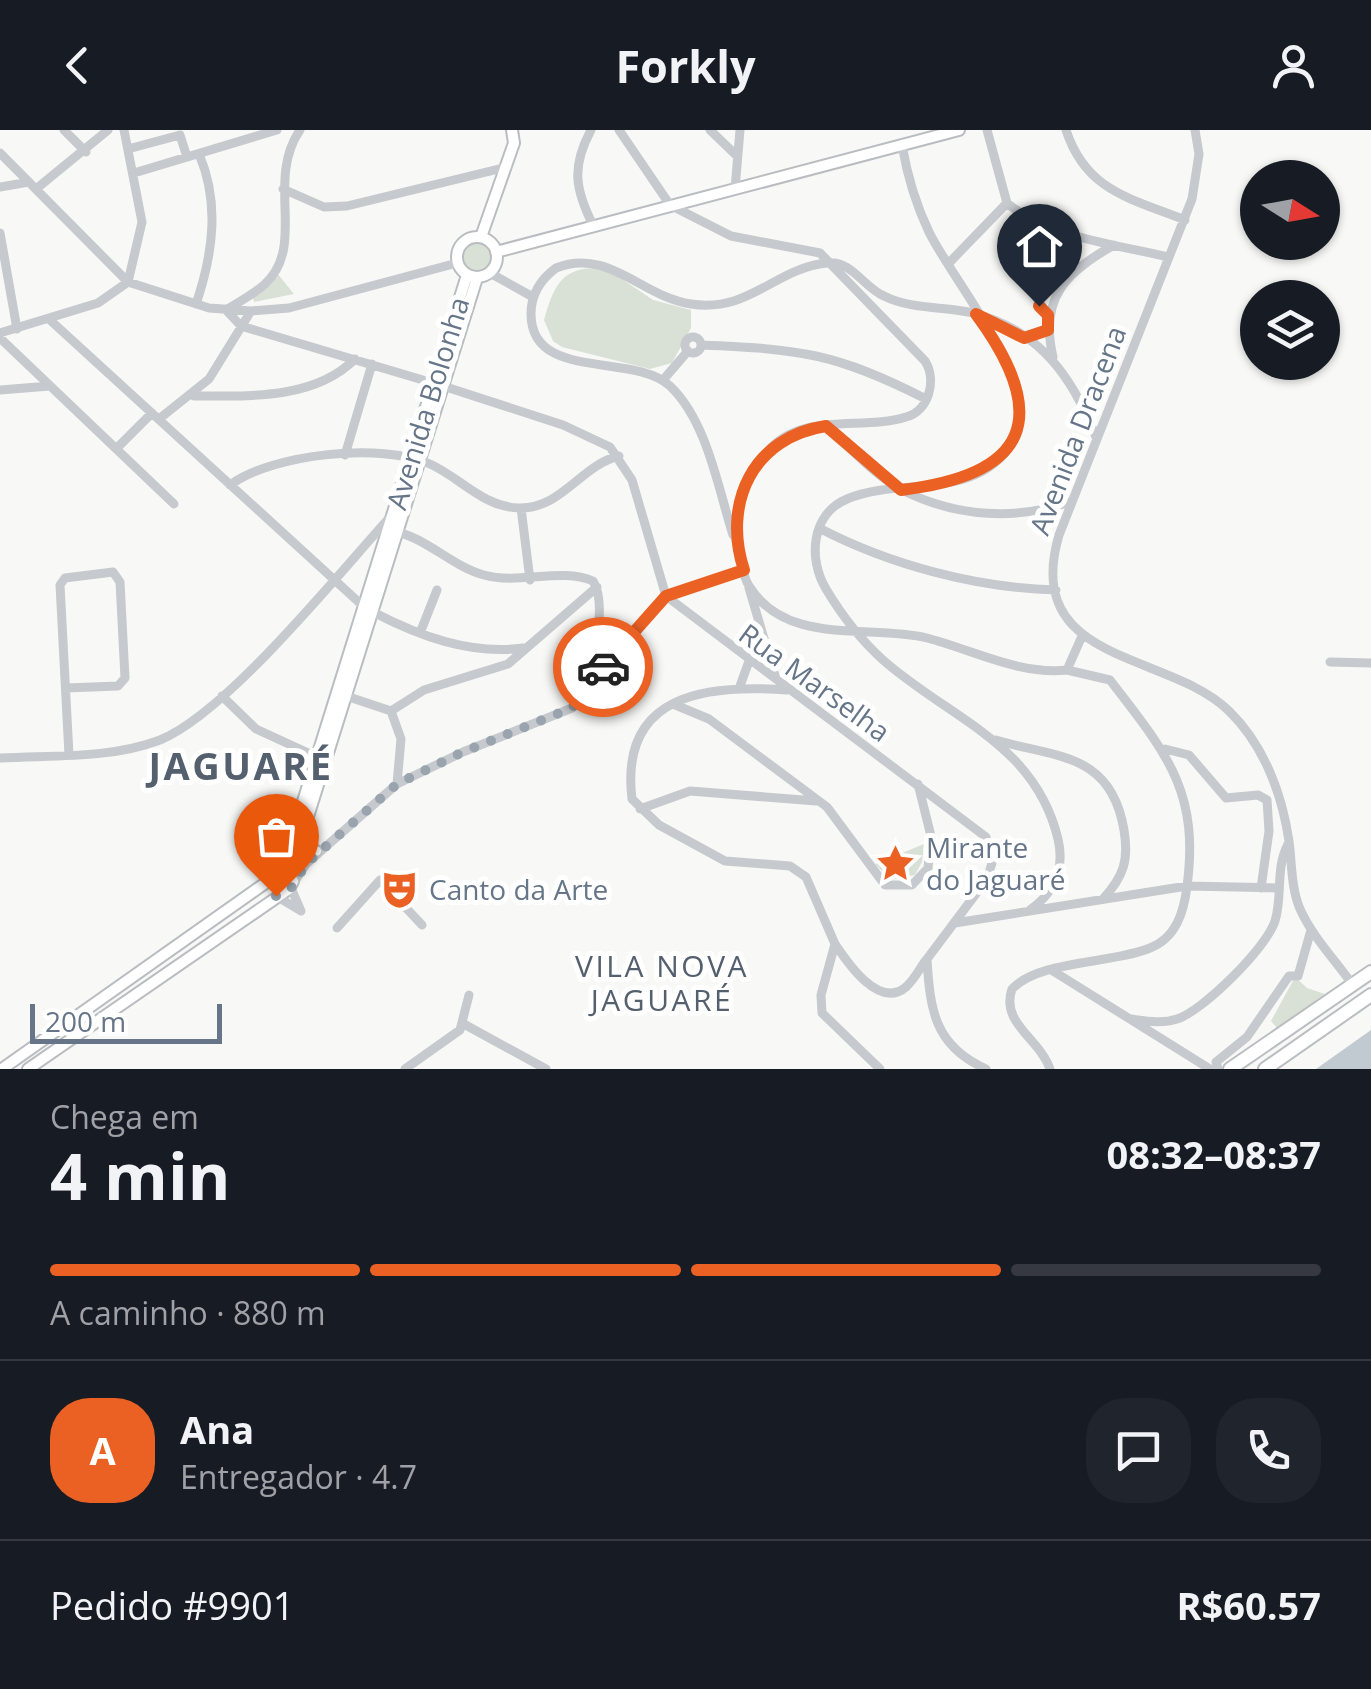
<!DOCTYPE html>
<html lang="pt">
<meta charset="utf-8">
<style>
body{margin:0;font-family:"Open Sans",sans-serif;background:#20242c;color:#f1f3f6;height:100vh;display:flex;flex-direction:column;font-size:38px;white-space:nowrap}
*{box-sizing:border-box;margin:0}
p{font-size:32px;color:#9ea1a6}
.icon{flex:none;width:55px;height:55px;fill:none;stroke:currentColor;stroke-width:2;stroke-linecap:round;stroke-linejoin:round}
.map{position:relative;height:939px;overflow:hidden}
.sheet{display:flex;flex-direction:column;background:#171b24;flex:1}
.sheet>*{flex:none}
.needle{width:65px;rotate:101deg}
.fabs{position:absolute;left:1240px;top:30px;display:grid;gap:20px}
.fabs a{display:grid;place-items:center;width:100px;height:100px;border-radius:50%;background:#171b24;box-shadow:0 2px 8px #0004;font-size:50px}
.scale{position:absolute;left:30px;bottom:25px;width:192px;box-sizing:border-box;padding-left:10px;border:5px solid #667688;border-top:0;font-size:28px;line-height:35px;white-space:nowrap;color:#667688;-webkit-text-stroke:8px #fff;paint-order:stroke}
.pin{position:absolute;display:grid;place-items:center;width:85px;height:85px;color:#fff;margin:-102px -42px;border-radius:50% 50% 50% 0;rotate:-45deg;box-shadow:0 0 10px #0007}
.pin .icon{rotate:45deg}
.courier{position:absolute;display:grid;place-items:center;width:100px;height:100px;margin:-50px;border:8px solid #eb6123;border-radius:50%;background:#fff;color:#222;box-shadow:0 2px 12px #0007}
.head em{font-style:normal;font-weight:700}
.head div{display:flex;flex-direction:column-reverse}
.head{display:flex;align-items:center;justify-content:space-between;height:170px;padding:0 50px}
h1{font-size:65px;font-weight:700;line-height:75px}
.bar{display:grid;grid-template-columns:repeat(4,1fr);gap:15px 10px;align-content:center;height:120px;padding:0 50px}
.bar i{height:12px;border-radius:8px;background:#363941}
.bar .on{background:#eb6123}
.bar p{grid-column:span 4}
.line{display:flex;align-items:center;gap:25px;padding:0 50px;border-top:2px solid #363941}
.line div{flex:1}
.round{display:grid;place-items:center;flex:none;width:105px;height:105px;border-radius:40px;background:#20242c}
header{display:flex;justify-content:space-between;align-items:center;height:130px;padding:0 50px;background:#171b24;font-size:45px;font-weight:700}
.map>svg:first-child{display:block}
.green{fill:#d9e1d7}
.water{fill:#c1cad0}
.lines{fill:none;stroke-linecap:round;stroke-linejoin:round}
.major-casing{stroke:#b9bdc1;stroke-width:14}
.highway-casing{stroke:#babdc1;stroke-width:16}
.minor{stroke:#c6c9cd;stroke-width:9}
.major{stroke:#fff;stroke-width:10}
.highway{stroke:#fff;stroke-width:12}
.done{stroke:#99a4ae;stroke-width:10;stroke-dasharray:0 18}
.route{stroke:#eb6123;stroke-width:12}
.labels{text-anchor:middle;dominant-baseline:central;stroke-width:10;stroke-linejoin:round;paint-order:stroke}
.street-label{font-size:28px;fill:#667688;stroke:#fff}
.poi-label{font-size:28px;fill:#667688;stroke:#fff;text-anchor:start}
.neighbourhood-label{font-size:30px;letter-spacing:2.5px;fill:#54606d;stroke:#fff}
.district-label{font-size:38px;font-weight:bold;letter-spacing:2.5px;fill:#54606d;stroke:#fff}
</style>
<header><svg class="icon" aria-label="back" viewBox="0 0 24 24"><path d="M15 5l-7 7 7 7"/></svg>Forkly<svg class="icon" aria-label="person" viewBox="0 0 24 24"><circle cx="12" cy="8" r="4"/><path d="M4 21q1-7 8-7t8 7"/></svg></header>
<div class="map">
<svg width="1371" height="939" viewBox="0 0 1371 939">
<rect width="100%" height="100%" fill="#f8f9f6"/>
<!-- green -->
<path class="green" d="M462 128a15 15 0 1 1 30 0a15 15 0 1 1-30 0Z
M593,138l20,5 40,27 38,10v18l-19,35 -22,6 -88,-22 -9,-6 -9,-21c9,-31 16,-51 49,-52z
M277,143l17,21 -40,8 -1,-4z
M924,714l-2,18 -7,13 -24,5 -16,-16z
M1295,847l12,11 18,6 -48,34 -6,-7z"/>
<!-- water -->
<path class="water" d="M1371,900v39h-55z"/>
<g class="lines">
<defs>
<path id="major" d="M457 127a20 20 0 1 1 40 0a20 20 0 1 1-40 0Z
M481,107l33,-94 -2,-13
M496,122l463,-122
M301,712l15,9
M281,742l186,-597
M290,744l187,-596
M2,939l279,-197
M28,939l261,-180 4,-8 -6,-9"/>
<path id="highway" d="M1230,939l141,-97
M1265,939l106,-74"/>
</defs>
<!-- major casing -->
<use href="#major" class="major-casing"/>
<!-- highway casing -->
<use href="#highway" class="highway-casing"/>
<!-- minor -->
<path class="minor" d="M64,0l22,22
M591,0c-20,37 -16,60 3,97
M619,0l51,75 61,31 89,17 105,108c12,19 4,50 -19,56 -44,14 -103,-6 -138,34 -22,26 -40,65 -30,99 3,10 5,27 11,36 38,61 121,38 178,52 46,12 92,37 140,32
M710,0l27,26
M987,0l20,73c40,34 112,42 161,54
M1066,0c20,61 64,68 119,90
M1195,0l4,24 -7,45 -133,336c-38,130 109,116 170,176 35,34 53,83 60,130 3,22 2,47 11,68 12,27 35,51 52,75
M902,15c5,29 14,60 27,87 23,48 116,156 84,210 -37,60 -111,34 -166,57 -36,15 -39,60 -21,90 15,25 36,52 57,71 67,59 152,83 175,179 7,30 -3,53 -28,71
M128,19l52,-14 7,22
M0,23l128,129 81,26 42,3 38,-3 168,-45
M134,43l143,-43
M0,57l29,-5
M36,59l72,-59
M283,59l41,18 23,-1 160,-39
M735,59l5,-59
M0,103l17,96
M948,134l59,-61
M1044,138l-14,20 18,27
M1017,142l15,11
M490,143l43,24
M196,174c17,-50 24,-101 3,-150
M50,190l313,286
M241,196l-15,-16c13,-8 28,-16 39,-26 42,-39 0,-103 35,-154
M241,196l192,57
M0,203l98,-30 30,-21 14,-60 -18,-92
M685 215a8 8 0 1 1 16 0a8 8 0 1 1-16 0Z
M0,208l174,166
M701,215c99,4 135,8 225,54
M1053,227c-14,-59 13,-85 61,-112
M663,250l25,-29
M443,256l120,39 47,22 22,33 34,116 320,241 6,26 -5,16 -60,80c3,52 8,87 59,110
M0,260l50,-4
M194,266c54,0 120,4 161,-37
M159,289l50,-40 42,-68
M826,295c22,21 51,53 78,66 53,26 113,30 168,10
M117,318l35,-35
M345,325l27,-91
M230,355c42,-31 151,-43 200,-21 31,14 53,43 89,44 43,1 62,-43 100,-52
M521,378l9,72
M819,398c71,37 158,60 237,62
M391,401c33,4 61,36 93,44 35,10 77,-8 109,6 15,24 -1,72 -1,102
M733,405c-15,-47 -26,-114 -63,-149 -36,-34 -139,-4 -139,-72 0,-20 10,-35 25,-46 52,-21 86,29 135,36 59,9 84,-36 136,-41 25,-3 36,24 57,33 28,14 60,10 89,17 67,17 100,65 123,124
M749,458l27,91
M373,482c46,24 97,43 150,36
M420,503l17,-43
M1082,506l-15,34 43,10
M1330,532l41,1
M740,556l9,-25
M66,558l52,-2 7,-8 -5,-96 -7,-10 -48,6 -5,7 9,170
M787,560c-79,-6 -168,3 -155,109l27,26 66,36 65,5 16,11 29,67 -14,51 1,18 58,56
M222,566l34,33 61,28
M346,566l45,15 10,28 -4,45
M673,574l36,15 118,88 58,78h27l16,-17 3,-32 -13,-52
M391,581l33,-21 84,-26 89,-77
M996,610c60,18 115,12 128,90 5,30 0,46 -21,69
M1165,619l24,6 37,43 32,-3 9,5 2,31 -8,57
M0,628c53,-3 110,1 160,-18 68,-28 178,-166 231,-224
M640,679l50,-18 126,10
M293,754l13,-20 91,-80 66,-32 109,-44 94,-112 79,-26
M291,758l10,23
M276,766l25,15
M955,793l232,-37 92,2
M337,798l43,-48 42,45
M835,814c12,18 44,66 71,43 8,-7 14,-19 20,-27
M1053,841l157,98
M1131,889c15,2 31,5 46,0 26,-8 90,-72 98,-98 8,-26 0,-52 13,-77
M462,893l84,46
M405,939l55,-39 9,-35
M1050,939c-10,-30 -50,-46 -38,-80 27,-29 100,-25 138,-41 26,-10 34,-36 37,-62 13,-96 -22,-134 -77,-206
M1218,939l-2,-7 31,-25 42,-61h9l13,-46"/>
<!-- major -->
<use href="#major" class="major"/>
<!-- highway -->
<use href="#highway" class="highway"/>
</g>
<g class="lines">
<!-- done -->
<path class="done" d="M276,766l15,-8 15,-24 91,-80 66,-32 109,-44 31,-41"/>
<!-- route -->
<path class="route" d="M603,537l63,-71 78,-26c-22,-67 9,-133 82,-144l75,64c128,-15 151,-73 75,-176l48,24 24,-8v-15l-9,-9"/>
</g>
<!-- icons -->
<defs>
<symbol id="sight-bare" viewBox="-9 -9 18 18"><path d="M0-6L1.8-2.2L6-1.7L2.9 1.2L3.7 5.4L0 3.3L-3.7 5.4L-2.9 1.2L-6-1.7L-1.8-2.2Z" fill="#eb6123" stroke="#fff" stroke-width="2.5" paint-order="stroke"/></symbol>
<symbol id="theatre-bare" viewBox="-9 -9 18 18"><path d="M-5-5.5Q0-4 5-5.5V0Q5 5 0 6Q-5 5-5 0ZM-3.3-2.5H-1v1.5H-3.3ZM1-2.5H3.3v1.5H1ZM-2.8 1Q0 5.5 2.8 1Z" fill="#eb6123" stroke="#fff" stroke-width="2.5" paint-order="stroke"/></symbol>
</defs>
<g fill-rule="evenodd">
<use href="#sight-bare" x="868" y="706" width="55" height="55"/>
<use href="#theatre-bare" x="372" y="732" width="55" height="55"/>
</g>
<g class="labels">
<!-- street labels -->
<g class="street-label">
<text transform="translate(427 273) rotate(-73)">Avenida Bolonha</text>
<text transform="translate(1077 300) rotate(-69)">Avenida Dracena</text>
<text transform="translate(815 552) rotate(36)">Rua Marselha</text>
</g>
<!-- poi labels -->
<g class="poi-label">
<text x="926" y="717">Mirante<tspan x="926" dy="32">do Jaguaré</tspan></text>
<text x="429" y="759">Canto da Arte</text>
</g>
<!-- neighbourhood labels -->
<g class="neighbourhood-label">
<text x="662" y="835">VILA NOVA<tspan x="662" dy="34">JAGUARÉ</tspan></text>
</g>
<!-- district labels -->
<g class="district-label">
<text x="241" y="635">JAGUARÉ</text>
</g>
</g>
</svg>
<div class="fabs">
<a><svg class="needle" viewBox="-14 -14 28 28"><path d="M0-13l5 13h-10z" fill="#e53935"/><path d="M0 13l5-13h-10z" fill="#9ea1a6"/></svg></a>
<a><svg class="icon" aria-label="layers" viewBox="0 0 24 24"><path d="M12 4l9 5-9 5-9-5zM3 14l9 5 9-5"/></svg></a>
</div>
<div class="scale">200 m</div>
<div class="pin" style="left:276px;top:766px;background:#ea580c"><svg class="icon" aria-label="bag" viewBox="0 0 24 24"><path d="M5 8h14l-1 12H6zM9 8a3 3 0 0 1 6 0"/></svg></div>
<div class="pin" style="left:1039px;top:176px;background:#1f2937"><svg class="icon" aria-label="home" viewBox="0 0 24 24"><path d="M3 11l9-7 9 7M6 9v11h12V9"/></svg></div>
<div class="courier" style="left:603px;top:537px"><svg class="icon" aria-label="car" viewBox="0 0 24 24"><path d="M5 17H2v-5l4-1 3-4h7l3 4 3 1v5h-3M9 17h6M6 11h13"/><circle cx="7" cy="17" r="2"/><circle cx="17" cy="17" r="2"/></svg></div>
</div>
<section class="sheet">
<div class="head"><div><h1>4 min</h1><p>Chega em</p></div><em>08:32–08:37</em></div>
<div class="bar"><i class="on"></i><i class="on"></i><i class="on"></i><i></i><p>A caminho · 880 m</p></div>
<div class="line" style="height:180px"><b class="round" style="background:#eb6123;color:#fff">A</b><div><b>Ana</b><p>Entregador · 4.7</p></div><a class="round"><svg class="icon" aria-label="chat" viewBox="0 0 24 24"><path d="M4 5h16v11H9l-5 4z"/></svg></a><a class="round"><svg class="icon" aria-label="phone" viewBox="0 0 24 24"><path d="M5 4h4l2 5-3 2q2 4 5 5l2-3 5 2v4C11 20 4 13 5 4z"/></svg></a></div>
<div class="line" style="height:130px"><div>Pedido #9901</div><b>R$60.57</b></div>
</section>
